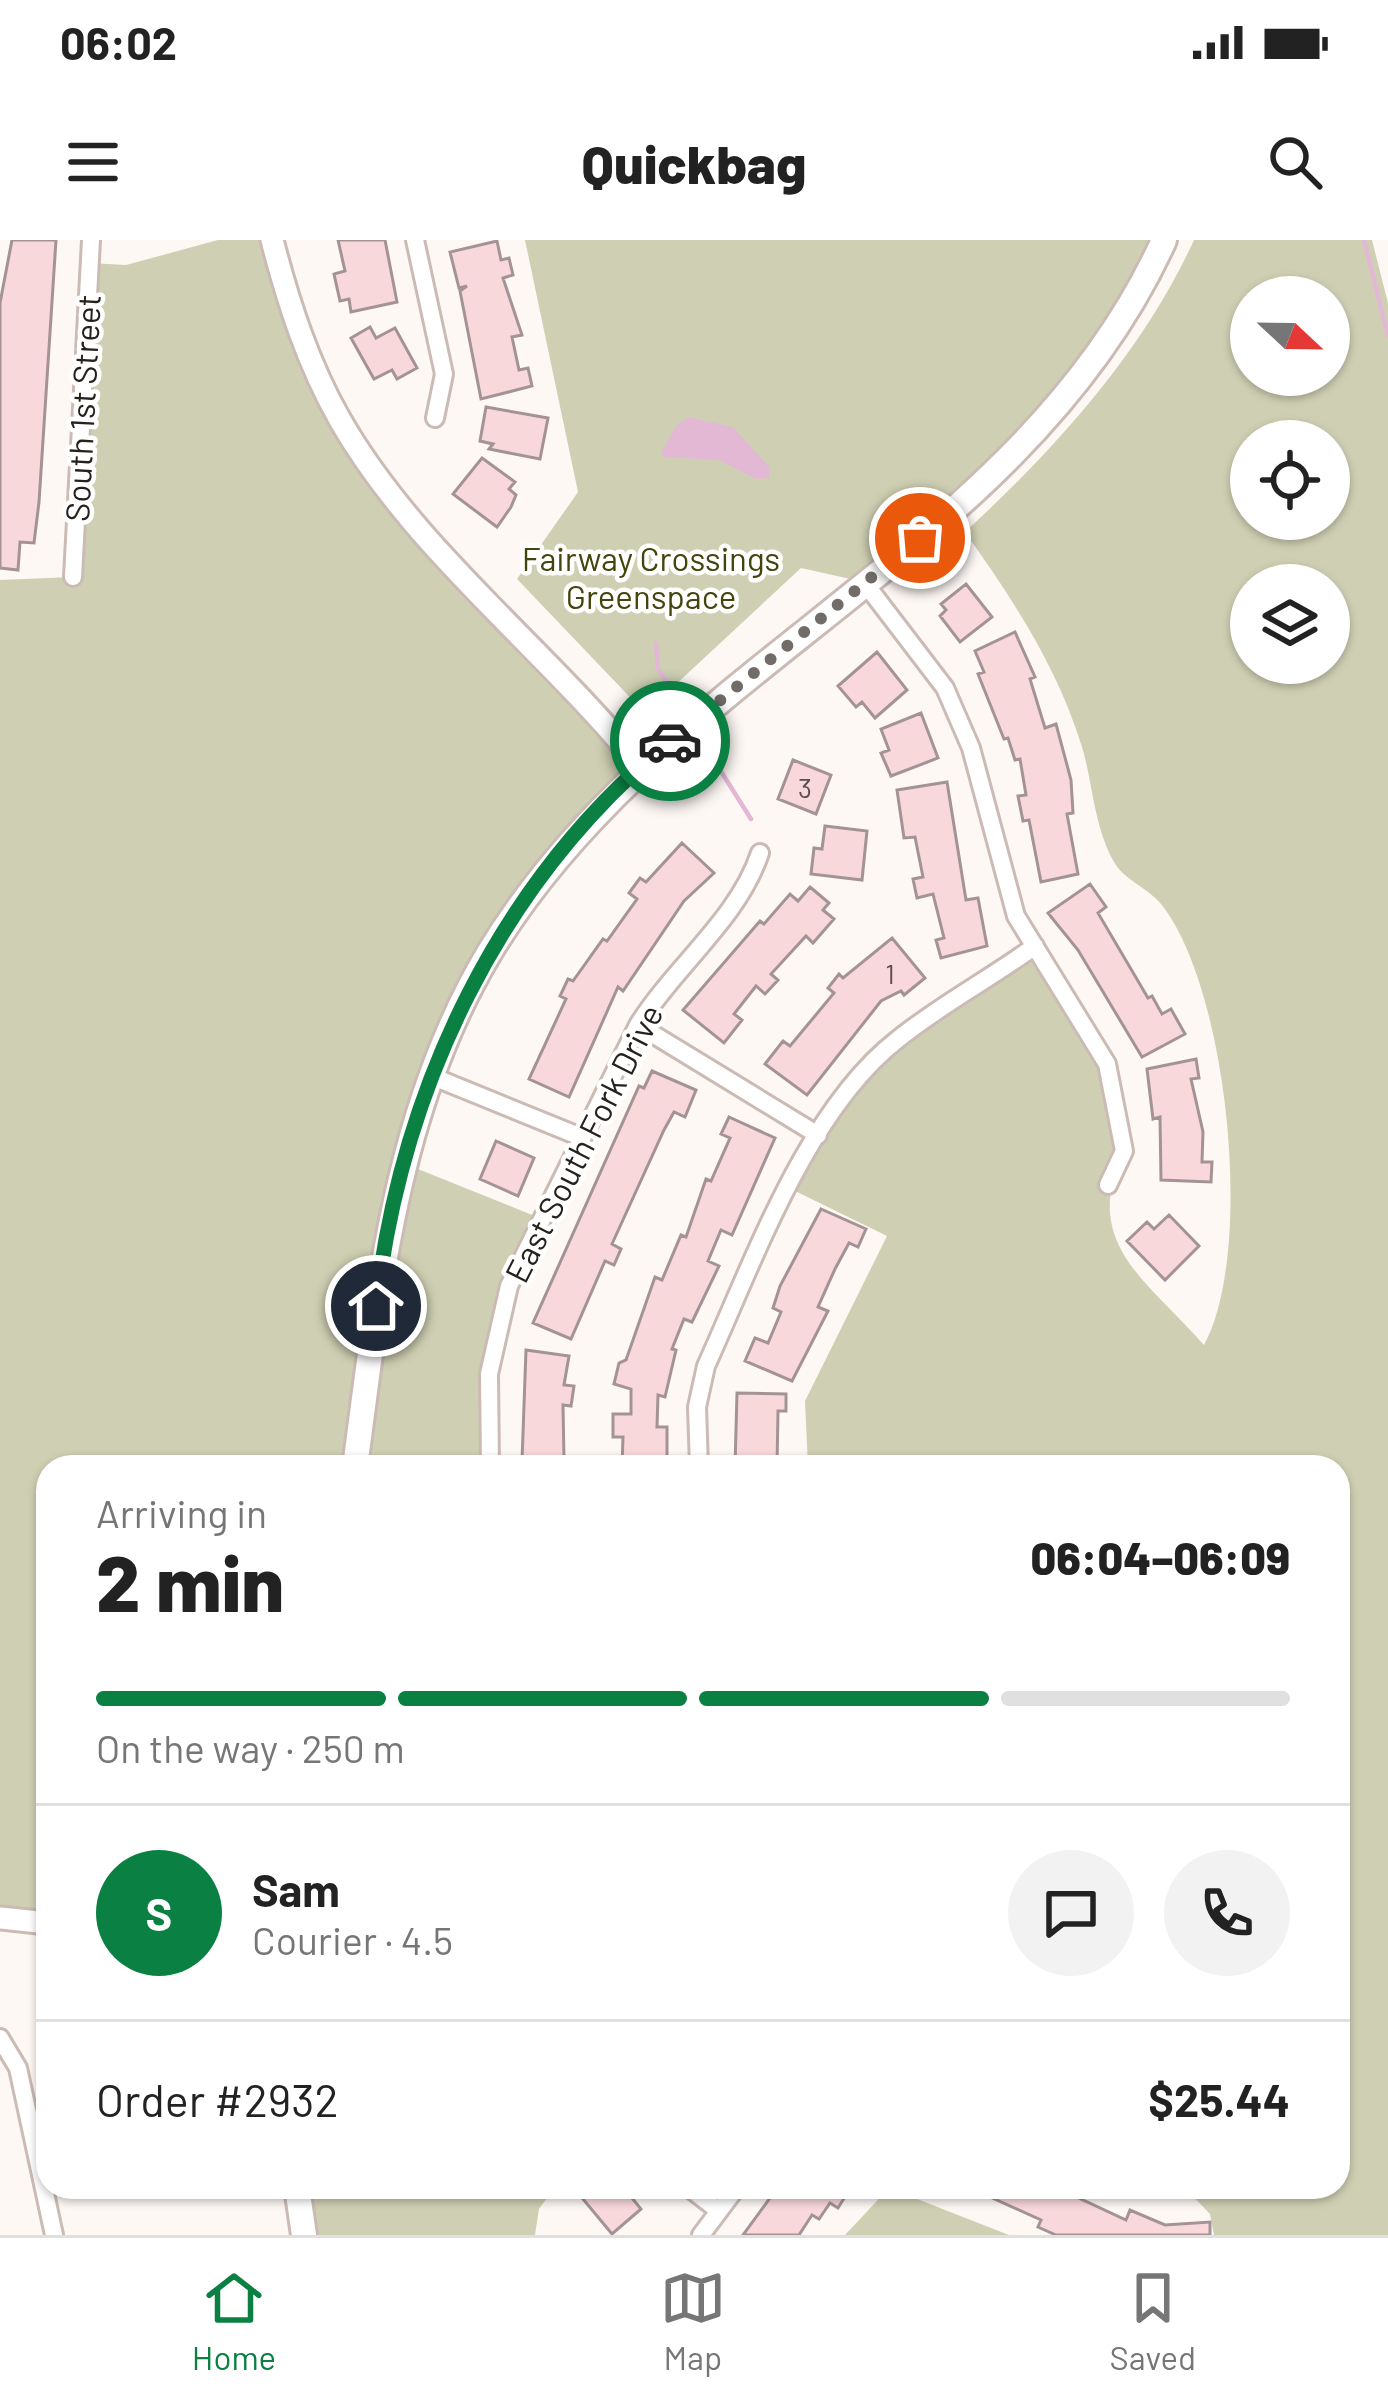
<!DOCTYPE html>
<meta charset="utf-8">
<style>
body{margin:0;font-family:Barlow,sans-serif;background:#f2f2f2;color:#222;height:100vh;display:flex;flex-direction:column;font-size:45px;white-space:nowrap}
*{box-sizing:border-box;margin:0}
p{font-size:39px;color:#767676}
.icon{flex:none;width:66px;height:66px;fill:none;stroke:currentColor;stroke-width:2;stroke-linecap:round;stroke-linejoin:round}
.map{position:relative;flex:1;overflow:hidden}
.panel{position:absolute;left:36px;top:1215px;width:1314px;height:744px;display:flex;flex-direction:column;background:#fff;border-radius:36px;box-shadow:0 3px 9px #0004}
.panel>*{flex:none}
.needle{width:78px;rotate:112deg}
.fabs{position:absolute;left:1230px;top:36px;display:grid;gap:24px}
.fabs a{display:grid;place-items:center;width:120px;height:120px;border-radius:50%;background:#fff;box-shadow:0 3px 9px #0004;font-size:60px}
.pin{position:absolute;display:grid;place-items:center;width:102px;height:102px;color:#fff;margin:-51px;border:6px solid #fff;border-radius:50%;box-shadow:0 3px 12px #0007}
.courier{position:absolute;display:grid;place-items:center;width:120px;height:120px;margin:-60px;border:9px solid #0b8043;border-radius:50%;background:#fff;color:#222;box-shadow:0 3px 15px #0007}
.overview em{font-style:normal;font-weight:800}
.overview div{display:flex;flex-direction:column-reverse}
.overview{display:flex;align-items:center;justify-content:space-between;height:204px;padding:0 60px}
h1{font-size:78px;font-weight:800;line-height:90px}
.bar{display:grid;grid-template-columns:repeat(4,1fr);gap:18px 12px;align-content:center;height:144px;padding:0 60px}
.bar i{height:15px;border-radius:9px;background:#e0e0e0}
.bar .selected{background:#0b8043}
.bar p{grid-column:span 4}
.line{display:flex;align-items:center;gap:30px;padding:0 60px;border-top:3px solid #e0e0e0}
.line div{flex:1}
.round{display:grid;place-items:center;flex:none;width:126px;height:126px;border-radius:63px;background:#f2f2f2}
.status{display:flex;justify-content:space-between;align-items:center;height:84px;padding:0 60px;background:#fff;direction:ltr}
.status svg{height:33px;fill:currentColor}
header{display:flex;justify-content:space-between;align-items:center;height:156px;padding:0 60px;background:#fff;font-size:54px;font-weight:800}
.tabs{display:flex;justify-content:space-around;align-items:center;height:168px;border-top:3px solid #e0e0e0;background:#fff;font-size:33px;color:#767676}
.tabs a{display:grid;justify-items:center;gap:6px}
.tabs .selected{color:#0b8043}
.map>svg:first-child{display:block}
.green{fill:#cfd0b3;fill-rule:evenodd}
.water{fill:#e2b8d5}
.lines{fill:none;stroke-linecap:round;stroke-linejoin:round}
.stream{stroke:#e2b8d5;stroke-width:4.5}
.building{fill:#f9d8dc;stroke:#a49395;stroke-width:3}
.minor-casing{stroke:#cbbbb4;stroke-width:22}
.tertiary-casing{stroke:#cbbbb4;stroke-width:27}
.secondary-casing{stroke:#cbbbb4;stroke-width:30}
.minor{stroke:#fff;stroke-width:16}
.tertiary{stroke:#fff;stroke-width:21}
.secondary{stroke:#fff;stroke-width:24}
.done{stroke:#726c69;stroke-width:12;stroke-dasharray:0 21.6}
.route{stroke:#0b8043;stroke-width:15}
.labels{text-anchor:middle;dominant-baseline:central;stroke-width:9;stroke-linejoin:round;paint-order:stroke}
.number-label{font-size:27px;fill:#5c4f4e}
.street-label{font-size:33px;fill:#27211e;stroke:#fff}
.park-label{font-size:33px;fill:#44440c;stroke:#fff}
</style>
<div class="status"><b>06:02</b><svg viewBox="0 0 49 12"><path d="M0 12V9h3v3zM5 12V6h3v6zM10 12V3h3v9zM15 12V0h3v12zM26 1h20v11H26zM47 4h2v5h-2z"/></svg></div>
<header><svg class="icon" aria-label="menu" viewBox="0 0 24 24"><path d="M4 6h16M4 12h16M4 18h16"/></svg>Quickbag<svg class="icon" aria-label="search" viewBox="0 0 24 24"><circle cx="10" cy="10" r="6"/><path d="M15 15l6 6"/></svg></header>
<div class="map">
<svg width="1388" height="1995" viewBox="0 0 1388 1995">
<rect width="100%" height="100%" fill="#fef8f5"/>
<!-- green -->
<path class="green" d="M218,0h54l9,37 88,186 271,303 -151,187 -86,210 139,56 -45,114 -7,134h-442v456l-48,-5v-1338l72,-3 18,-314 36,2z
M525,0h639l-78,130 -222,212 -63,-14 -156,145 -128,-134 61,-87z
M1194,0h178l16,63v1932h-174l-4,-21 -26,-27h154v-720h-530l-3,-66 82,-165 -98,-48 73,-115 173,-127 53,80 36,125c-44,92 23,129 80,194 51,-93 24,-358 -43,-441 -13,-16 -38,-25 -47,-42 -20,-35 -21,-78 -32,-115 -25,-81 -69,-147 -117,-215 91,-84 177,-179 229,-292zM1251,57h78v78h-78zM1251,201h78v78h-78zM1251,345h78v78h-78z
M297,1947h258l-16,22 -4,26h-231z
M889,1948l120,47h-164z"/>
<!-- water -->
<path class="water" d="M688,177l45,10 36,40v11l-13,1 -37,-19 -55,-3 -3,-4 15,-27z"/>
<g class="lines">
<!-- stream -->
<path class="stream" d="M1364,0l24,96
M656,403l2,26 34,49
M704,491l12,14 1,20 34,54"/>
</g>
<!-- building -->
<path class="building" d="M12,0h44l-17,262 -5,41 -14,-1 -2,28 -18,-2v-265z
M338,0h47l12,62 -46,10 -2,-13 -9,2 -6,-27 11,-3z
M497,1l4,19 8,-2 4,17 -10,3 19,57 -10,2 7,33 9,-2 4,18 -51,13 -21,-108 7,-5 -8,2 -9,-36z
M370,87l6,11 19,-10 22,40 -20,11 -5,-9 -18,9 -23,-41z
M486,167l62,11 -8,41 -51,-10 4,-5 -13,-3z
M482,218l33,24 -6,7 7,6 -5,12 -14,20 -44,-33z
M966,344l26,33 -32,25 -20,-26 6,-6 -5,-6z
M1015,392l20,45 -5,2 15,49 11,-4 15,56 2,33 -6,1 11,60 -37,8 -12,-62 -6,1 -5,-25 8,-1 -6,-36 -5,1 -7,-22 -4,1 -26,-65 6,-2 -9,-21z
M877,412l30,38 -32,28 -13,-16 -6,5 -18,-21z
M921,473l17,45 -47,18 -10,-23 8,-3 -8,-21z
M793,520l38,15 -15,39 -38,-15z
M947,542l19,118 12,-2 9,48 -46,12 -5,-18 8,-2 -11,-44 -16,4 -4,-19 10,-2 -8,-40 -11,1 -7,-48z
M825,586l42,5 -5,49 -51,-6 3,-26 8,1z
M682,603l32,30 -30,28 -61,90 -5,-4 -49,110 -40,-18 37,-80 -6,-3 8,-17 5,2 30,-42 4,2 30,-42 -8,-6 11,-15 6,4z
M1090,644l16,23 -8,6 50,85 4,-2 10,18 9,-5 14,25 -43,23 -64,-107 -30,-37z
M810,647l19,16 -6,7 11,9 -21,24 -7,-7 -35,38 7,6 -13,14 -9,-8 -22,28 8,6 -18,23 -41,-33 77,-89 4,3 26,-30 8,7z
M892,698l33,40 -21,17 -3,-4 -20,10 -74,94 -42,-31 18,-23 7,5 44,-53 -6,-5 11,-14 4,4z
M1196,819l3,19 -8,1 12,53 -1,30h10l-1,20 -50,-2 -1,-63 -7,2 -6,-50z
M652,831l44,19 -11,27 -11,-5 -10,18 -52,114 9,5 -7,16 -9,-4 -34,78 -38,-16 106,-237 5,2z
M729,877l46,21 -43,97 -11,-5 -13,31 11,5 -27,56 -8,-3 -12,30 4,1 -11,47 -7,-2 -1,32h10v40h-45l1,-30h-10v-23h18v-25l-17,-5 5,-21 7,-3 29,-83 7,3 19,-45 5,2 20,-58 5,2 19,-43 -9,-4z
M496,901l38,17 -16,38 -38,-17z
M821,969l45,20 -8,18 -9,-4 -14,26 -17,38 10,4 -36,70 -47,-20 10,-23 13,5 13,-31 -8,-4 7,-22z
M1169,975l30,31 -34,34 -38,-39 20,-19 7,7z
M526,1110l43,6 -5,29 10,1 -3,20 -8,-1 1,55 -42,1z
M737,1153l49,1v17h-8l-1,56h-42z
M586,1947h37l18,22 -29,25 -34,-41z
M778,1947h73l-13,21 -8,-5 -11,16 -7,-4 -13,20h-56z
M968,1947h107l8,4 -4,7 47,22 4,-10 35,15 45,-3v13h-154l-18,-8 3,-7z"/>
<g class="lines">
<defs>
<path id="minor" d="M415,0l29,134 -9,44
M73,337l18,-337
M864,342l81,106 26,60 45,168 91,148 17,87 -16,34
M638,785l180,110
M431,836l150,61
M490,1227l-1,-93 20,-88 129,-261c37,-59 100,-106 122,-172
M699,1227l-2,-60 9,-41c47,-103 100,-255 191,-326 43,-35 93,-61 138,-94
M0,1798l18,30 36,167
M688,1947l31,24
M701,1995l36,-48"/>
<path id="tertiary" d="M272,0c16,62 36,124 68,180 75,131 205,228 300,346
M0,1678l48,5"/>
<path id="secondary" d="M355,1227c24,-178 40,-357 134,-514 173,-287 535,-402 675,-713
M297,1947l7,48"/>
</defs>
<!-- minor casing -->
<use href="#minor" class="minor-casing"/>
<!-- tertiary casing -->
<use href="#tertiary" class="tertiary-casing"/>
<!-- secondary casing -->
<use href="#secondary" class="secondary-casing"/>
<!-- minor -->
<use href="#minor" class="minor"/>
<!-- tertiary -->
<use href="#tertiary" class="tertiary"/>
<!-- secondary -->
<use href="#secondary" class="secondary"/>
</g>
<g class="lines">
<!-- done -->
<path class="done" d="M670,501l250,-203"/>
<!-- route -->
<path class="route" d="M376,1066c25,-217 123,-425 294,-565"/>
</g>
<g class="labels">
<!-- number labels -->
<g class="number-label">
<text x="805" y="547">3</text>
<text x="890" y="733">1</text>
</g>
<!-- street labels -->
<g class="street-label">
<text transform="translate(82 168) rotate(-87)">South 1st Street</text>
<text transform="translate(583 903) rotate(-63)">East South Fork Drive</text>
</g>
<!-- park labels -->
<g class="park-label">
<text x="651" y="318">Fairway Crossings<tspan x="651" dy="38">Greenspace</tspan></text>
</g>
</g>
</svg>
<div class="fabs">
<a><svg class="needle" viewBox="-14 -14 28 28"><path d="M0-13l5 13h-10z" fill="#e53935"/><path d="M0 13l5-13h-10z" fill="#767676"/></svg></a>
<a><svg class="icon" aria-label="locate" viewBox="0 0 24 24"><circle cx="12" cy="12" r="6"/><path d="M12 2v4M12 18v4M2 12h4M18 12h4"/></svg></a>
<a><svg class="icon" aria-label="layers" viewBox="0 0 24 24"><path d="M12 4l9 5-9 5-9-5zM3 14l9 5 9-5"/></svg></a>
</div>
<div class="pin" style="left:920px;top:298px;background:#ea580c"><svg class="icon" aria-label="bag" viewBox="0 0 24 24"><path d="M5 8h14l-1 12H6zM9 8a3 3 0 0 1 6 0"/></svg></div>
<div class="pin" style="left:376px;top:1066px;background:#1f2937"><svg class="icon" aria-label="home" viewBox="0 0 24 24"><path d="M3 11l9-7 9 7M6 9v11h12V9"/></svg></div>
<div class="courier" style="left:670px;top:501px"><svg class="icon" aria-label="car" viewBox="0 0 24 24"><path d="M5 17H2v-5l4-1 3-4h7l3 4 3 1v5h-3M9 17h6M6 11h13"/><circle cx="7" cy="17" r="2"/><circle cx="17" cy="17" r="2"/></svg></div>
<section class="panel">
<div class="overview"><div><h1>2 min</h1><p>Arriving in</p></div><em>06:04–06:09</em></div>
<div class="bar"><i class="selected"></i><i class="selected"></i><i class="selected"></i><i></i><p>On the way · 250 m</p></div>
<div class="line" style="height:216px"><b class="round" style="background:#0b8043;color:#fff">S</b><div><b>Sam</b><p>Courier · 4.5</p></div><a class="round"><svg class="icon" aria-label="chat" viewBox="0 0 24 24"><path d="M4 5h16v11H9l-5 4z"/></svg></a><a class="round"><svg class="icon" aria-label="phone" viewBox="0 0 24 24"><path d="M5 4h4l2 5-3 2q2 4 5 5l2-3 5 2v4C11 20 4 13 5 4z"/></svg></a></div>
<div class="line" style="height:156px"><div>Order #2932</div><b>$25.44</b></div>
</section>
</div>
<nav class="tabs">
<a class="selected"><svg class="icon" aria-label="home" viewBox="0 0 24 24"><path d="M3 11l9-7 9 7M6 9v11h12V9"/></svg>Home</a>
<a><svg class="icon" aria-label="map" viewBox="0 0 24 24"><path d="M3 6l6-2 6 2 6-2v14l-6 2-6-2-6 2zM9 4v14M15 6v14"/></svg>Map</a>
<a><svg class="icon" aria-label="saved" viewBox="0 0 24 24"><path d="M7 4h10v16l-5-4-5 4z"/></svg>Saved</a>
</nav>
